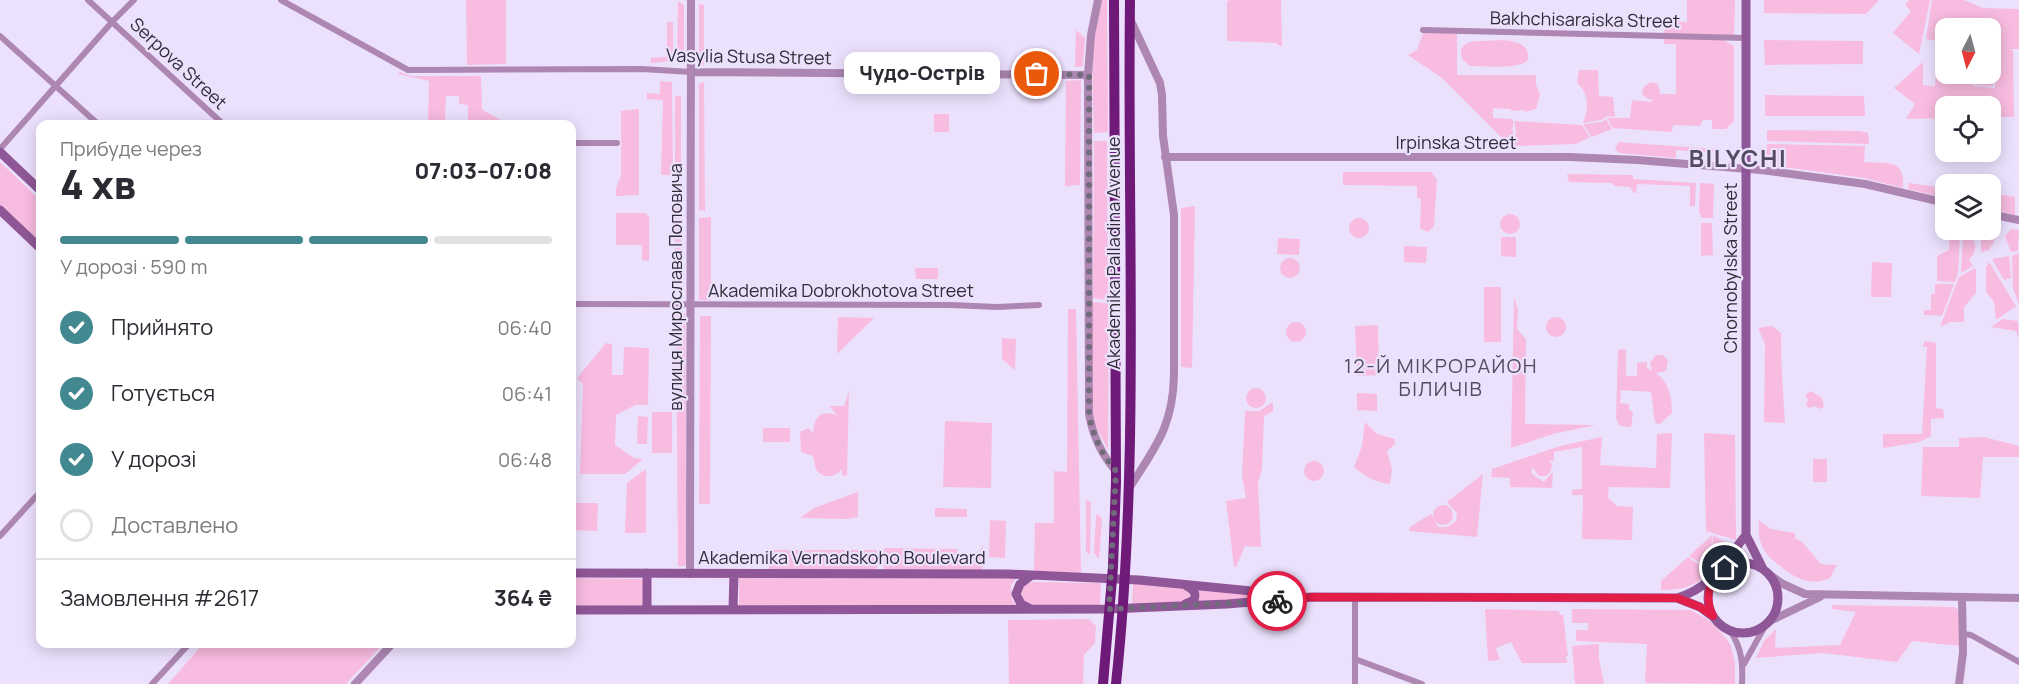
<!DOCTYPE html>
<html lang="uk">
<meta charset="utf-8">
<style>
body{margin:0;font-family:Manrope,sans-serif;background:#f7f7f7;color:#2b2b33;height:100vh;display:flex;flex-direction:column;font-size:22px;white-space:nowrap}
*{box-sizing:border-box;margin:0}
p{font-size:20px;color:#7c7c81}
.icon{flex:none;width:33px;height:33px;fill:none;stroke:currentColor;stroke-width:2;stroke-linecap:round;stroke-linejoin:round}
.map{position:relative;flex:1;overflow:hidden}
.side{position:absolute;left:36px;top:120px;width:540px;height:528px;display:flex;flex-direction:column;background:#fff;border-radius:12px;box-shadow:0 3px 15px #0003}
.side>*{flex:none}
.needle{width:39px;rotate:186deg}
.controls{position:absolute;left:1935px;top:18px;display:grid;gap:12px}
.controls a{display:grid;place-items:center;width:66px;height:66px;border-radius:12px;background:#fff;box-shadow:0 3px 15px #0003;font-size:30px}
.pin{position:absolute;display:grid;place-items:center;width:51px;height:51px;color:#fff;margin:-26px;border:3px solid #fff;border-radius:50%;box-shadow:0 2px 6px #0007}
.courier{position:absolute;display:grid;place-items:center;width:60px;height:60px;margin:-30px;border:4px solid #e11d48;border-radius:50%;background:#fff;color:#222;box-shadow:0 2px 8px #0007}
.bubble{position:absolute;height:42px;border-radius:12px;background:#fff;box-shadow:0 3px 15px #0003;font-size:20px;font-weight:800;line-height:42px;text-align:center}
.head em{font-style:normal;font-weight:800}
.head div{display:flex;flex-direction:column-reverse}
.head{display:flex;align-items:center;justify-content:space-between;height:102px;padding:0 24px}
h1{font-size:39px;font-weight:800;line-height:45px}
.bar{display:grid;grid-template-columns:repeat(4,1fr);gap:9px 6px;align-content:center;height:72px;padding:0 24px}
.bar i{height:8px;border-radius:4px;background:#e1e1e2}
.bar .selected{background:#418891}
.bar p{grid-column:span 4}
.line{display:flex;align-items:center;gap:15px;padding:0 24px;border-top:2px solid #e1e1e2}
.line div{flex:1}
ol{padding:0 24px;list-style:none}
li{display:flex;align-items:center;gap:18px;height:66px}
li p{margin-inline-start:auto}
li .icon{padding:6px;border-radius:50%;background:#418891;color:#fff;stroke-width:4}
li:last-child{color:#7c7c81}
li i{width:33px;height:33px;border:3px solid #e1e1e2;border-radius:50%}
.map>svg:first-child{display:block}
.green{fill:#f8bce0}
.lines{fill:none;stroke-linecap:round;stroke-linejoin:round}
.minor{stroke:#ad86b2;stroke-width:6}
.tertiary{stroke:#ad86b2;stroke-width:8}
.secondary{stroke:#8f5797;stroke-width:9}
.trunk{stroke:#6f1979;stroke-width:10}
.done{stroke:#726b7c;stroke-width:6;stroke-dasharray:0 10.8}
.route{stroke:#e11d48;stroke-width:8}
.labels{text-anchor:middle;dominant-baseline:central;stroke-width:4.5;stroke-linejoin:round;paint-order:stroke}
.street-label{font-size:18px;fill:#312c37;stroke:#ece1fd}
.neighbourhood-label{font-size:20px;letter-spacing:1.5px;fill:#544b62;stroke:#ece1fd}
.district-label{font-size:24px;font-weight:bold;letter-spacing:1.5px;fill:#544b62;stroke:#ece1fd}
</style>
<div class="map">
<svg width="2019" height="684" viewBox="0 0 2019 684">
<rect width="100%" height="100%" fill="#ece1fd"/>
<!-- green -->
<path class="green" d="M466,0h40v64l-39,1z
M1100,0h7l1,132 -14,1c-1,-44 -5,-90 6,-133z
M1231,0h50l1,47 -6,-4 -49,-2v-40z
M1687,0h48l-1,35 -12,4 12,7v75l-8,8h-14v-9h-9l-3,6 -27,-1 -1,7 -59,-4 -6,-10h23l2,-18 19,2 2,-2c-28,-5 7,-33 7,-6h16v-50h-12l1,-22h22z
M1764,0h115l-13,14 -102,-1z
M1909,0h21l-11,54 -26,-21 18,-22 -6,-6z
M1932,0h32l19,8 36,1v40h-11l5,1 1,67h-23l-1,-11h-44l-1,12 -39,1 9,-15 -21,-16 29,-26v23l12,1 3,-44 7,2 1,30h28v12l21,2 3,-40 -7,-1 -1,-19h-44l-1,14 -19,-3z
M678,1l6,4v54h-7z
M699,4l5,1v61l-5,-4z
M667,22h6v39l-22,2v-5l16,-1z
M1076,30l9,8 -2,26 -2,3h-6z
M1424,31h33v44h79v10l4,9 -4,15 -11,3v-2l-14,1v-2l-18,-1v4l-4,1h4v5l20,1v10h-4l4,1v16h-3l-68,-68 -34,-23 9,-5z
M1764,40l99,1v23l-98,1z
M1476,41c17,0 55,-7 52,19 -9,10 -44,6 -58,6l-8,-7c-4,-11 3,-17 14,-18z
M1991,49h4l-2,37 -17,-1 1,-11h13z
M1579,70h19l1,26 14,1 2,20 -8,-1 -6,4 -18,3c6,-13 6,-30 -6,-40z
M400,72l11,4h70l1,33c9,7 19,10 25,15h-39v-19l-9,-1v-8h-13l-1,28h-17l1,-43 -31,-7z
M1081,80l-1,105 -15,1 1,-105z
M660,81l12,1 1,93h-12l2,-75 -16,-1v-6l13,1z
M704,82l1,129 -6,-1v-126z
M1765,95l99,1 1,20h-100z
M675,96h6v167h-6z
M639,109v86l-23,1v-8l5,-12v-65z
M934,114h15v18h-15z
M1606,119l6,10 -20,8 -9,-13 19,-2z
M1514,121l68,4 8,12 -14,7 -62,2 2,-15z
M1767,130l92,1 9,2 1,11 -102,-3z
M1094,141h13l1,159 -15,-2z
M1618,142l98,7v4l-40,-3v8l-57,-5 -4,-4z
M1767,144l98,2 -1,16c24,2 41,-4 39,26l-39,-10 -88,-12c-11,-5 -9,-11 -9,-22z
M0,162l40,38v45l-40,-39z
M1343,172h88l6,8 -3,46 -6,6 -8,-4 1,-29 -4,-1v-12l-74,-1z
M1567,174l66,1v4l63,4 -1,23h-5v-20l-53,-2 -1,9h-2l-4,-6 -15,-1 -4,-3 -42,-1z
M1700,183l14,1 -1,34h-11l-3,-6z
M1909,183l36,5v10l-37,-9z
M1991,193l24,4v18l-24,-6z
M1195,206l-3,162 -11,-1v-159z
M645,212l4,5v44l-7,-1v-15h-26v-32h29z
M1500 224a10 10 0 1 1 20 0a10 10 0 1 1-20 0Z
M711,217v83h-12v-82z
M1349 228a10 10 0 1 1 20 0a10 10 0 1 1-20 0Z
M1701,223h11l1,32 -12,1z
M1991,225l11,3 -13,22 -8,2v-22h9z
M2011,229l8,1 -1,21 -7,1 -6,-16z
M1966,230c9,13 14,16 3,30l4,6 -12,7 2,-39z
M1950,235l10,2 -2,36 -3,9 -18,-1v-25l12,-6z
M1501,237h15v20l-15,-1z
M1278,238l22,1 -1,16 -22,-1z
M1404,246l23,1 -1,16 -22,-1z
M2019,253v52l-6,-17 -1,-32z
M2009,256l2,22 -7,2 -12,-21z
M1280 268a10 10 0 1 1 20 0a10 10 0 1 1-20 0Z
M1872,262l20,1 -1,34h-20z
M1989,262l27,44 -20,14 -2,-18 -8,-10v-25z
M915,268h23v11h-22z
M1975,268l1,2v23l-12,14v15h-14l-10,5 19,-50z
M1935,284h19l-12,32 -18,-1v-5h7v-16h4z
M1484,287h17v55h-17z
M1514,297l4,13 -1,19 9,10 -1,85 71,1 -43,9 -42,14z
M1092,302l17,1 -1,147 -13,-25 -3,-11z
M1068,309h8l5,264 -47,-1 1,-49h19v-52l13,1z
M676,313h9l2,252 -9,2z
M700,316h11l-1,188h-11z
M838,317l36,1 -37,36z
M1546 327a10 10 0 1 1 20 0a10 10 0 1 1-20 0Z
M2003,319l15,2 1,18 -3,-8 -25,-4z
M1286 332a10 10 0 1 1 20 0a10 10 0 1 1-20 0Z
M1378,325l1,50 -22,1 -2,-50z
M1772,326l9,7c0,31 2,59 4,90l-21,-1 1,-78 -7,-16z
M1002,338l14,1 -1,31 -13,-11z
M1924,341l12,2v65l7,1 1,9 -13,1v17l-12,6 -36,6v-14h39l5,-87h-4z
M606,343l6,1v31h11l1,-28 25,1 -1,57h-13l-19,10 -1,30 19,13 9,1 -18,15h-45l3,-90 -6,-6z
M1626,349v27h11v-13l10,-1v6l5,3 -2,-8 6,-8h7l5,5 -2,11 -10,2c13,9 16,25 16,40l-12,11 -5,-1 -4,-31 -30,-2 -1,13 9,1v6l4,2 -2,15 -11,-1 -4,-7 2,-69z
M1246 398a10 10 0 1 1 20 0a10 10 0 1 1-20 0Z
M849,391l-2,85 -5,-1v-6c-8,9 -18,10 -26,1l-3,-14 -12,-4 -1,-20 9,-4 4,6c1,-16 6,-25 24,-19l-8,-9h15z
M1811,391l11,7 2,9 -5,2 -4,-3 -5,2 -4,-2 2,-7 -3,-4z
M1357,393l20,1v17l-20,-1z
M1273,402v9l-9,5 -2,52 -4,16 3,63 -16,-1 -9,21h-2l-8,-66 20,-3 -4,-23 3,-64h14z
M652,412h20v41h-20z
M638,416l10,1 -1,27h-10z
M945,421l47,2 -1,65 -48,-1z
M1365,422l12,12 18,5v5l-8,7 5,18 -2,15c-14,-1 -26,-8 -36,-17l8,-21z
M763,428h27v14h-27z
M1672,433l-2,55 -61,-1 -1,11 9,8 16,1 -1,33 -50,-1 1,-44h-11v-5l10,-1v-42l-28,5v9l-5,-1 3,4 -1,7 -5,5h-7l-7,-9v7l12,8 9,-11 -1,17 -42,-1v-9l-19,-1 1,-8 68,-23 42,-9 -2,28 56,3 1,-34z
M1704,433l31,2 1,105 -30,-9z
M1984,437l35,9v11h-36l-3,41 -59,-2 2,-49h36v-9z
M1813,459h14v23h-14z
M1304 471a10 10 0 1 1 20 0a10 10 0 1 1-20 0Z
M646,469v64h-21l2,-50z
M1483,474l-6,63 -68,-6 1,-4 21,-13 7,13h9l9,-6 1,-8 -10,-11z
M858,492v25l-11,2 -47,-1 14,-10z
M1086,500l5,2 -1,52 -4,-2z
M572,503h26l-1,28 -25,-1z
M1433 515a10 10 0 1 1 20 0a10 10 0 1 1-20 0Z
M935,508l32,1v8h-32z
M1096,515h3l3,4 -3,40 -5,-6z
M990,520l16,1 -1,37 -16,-1z
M1759,520l12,9 24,4v5l8,5 18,21 16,1 -7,13c-20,9 -36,0 -51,-13 -8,-6 -15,-12 -18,-22 -3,-6 -2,-16 -2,-23z
M1712,535l-2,34 -21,-13z
M1713,535l15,9 -17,25z
M983,545l-1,28h-98v-25l73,1v7l20,1z
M769,550h108v22l-108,-1z
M1688,557l21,14c-13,16 -28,19 -48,19v-9z
M572,578l71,1v28l-71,-1z
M739,578h277l-5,7 1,15 6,8 -279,-1z
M1033,582l68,1 -1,24 -67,-1 -9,-5c-4,-10 -2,-17 9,-19z
M1133,583l49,4 8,6 -1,5 -7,5 -50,2z
M1197,589l76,5v4l-76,3z
M1832,605l123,2 4,4 2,35 -49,-5 -15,21 -74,-9 -67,5 8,-17 12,-12 -1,19 65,-3 16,-33 -24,-3z
M1485,609l74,2 1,4h3l5,41h-2l1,7h-45l-11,-21 -15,6 4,12 -12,1z
M1572,609l119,1 19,11 15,16 6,9 4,17v21l-90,-1 2,-39 -71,-3v-11h12v-7h-16z
M1089,619l7,7 -1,17 -11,12 -1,27 1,2h-75l-1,-64z
M203,644h180l-37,40h-178z
M1599,644v15l5,25h-29l-3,-38z"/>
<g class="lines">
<!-- minor -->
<path class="minor" d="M88,0l135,124
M281,0l127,70 234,-1 49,3
M1423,30l323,8
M0,36l98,88
M572,143h45
M0,149l112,-127 22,-22
M572,304l379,1 46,2 42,-2
M0,536l40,-44
M1731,632c11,17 12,32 11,52
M1963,634l8,1 48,27
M1355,659l67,25
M1744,664l21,-38
M152,684l37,-40
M1355,684v-87"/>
<!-- tertiary -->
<path class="tertiary" d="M1098,0l-7,35 -3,40 1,339c4,23 12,40 27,57
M691,72l397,3
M1165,157h405l67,3 124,10 104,14 81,19
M1990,214l29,6
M1130,487c26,-41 43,-61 44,-112v-160l-11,-79 -1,-41 -2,-12 -28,-60
M690,574l1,-574
M1770,575l13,9 22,10 214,4
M1770,621l50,-24
M355,684l37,-40
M1959,684l4,-31 -1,-56"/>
<!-- secondary -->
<path class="secondary" d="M1746,0v535l17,34
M0,152l40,38
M0,210l40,38
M1708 598a35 35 0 1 1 70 0a35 35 0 1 1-70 0Z
M572,573l436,1 131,6 164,16
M647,573v36
M1185,585c7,4 12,6 9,15l-9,4
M1677,598l23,9 12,9
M1029,608l-8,-4 -5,-10 4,-10 12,-9
M733,609l1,-35
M572,610l537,-1 118,-5 85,-7 365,1c36,-11 46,-35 69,-63"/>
<!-- trunk -->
<path class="trunk" d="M1103,684l10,-117 3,-85 -2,-482
M1116,684c24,-227 11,-456 14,-684"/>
</g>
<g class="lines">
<!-- done -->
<path class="done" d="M1037,74l52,1v339c4,23 12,39 27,57l-7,138 168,-8"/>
<!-- route -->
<path class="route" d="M1277,601l35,-4 365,1 23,9 13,9c-9,-19 -5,-34 12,-48"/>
</g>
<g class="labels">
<!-- street labels -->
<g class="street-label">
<text transform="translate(1585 19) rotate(1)">Bakhchisaraiska Street</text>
<text transform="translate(749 56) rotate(1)">Vasylia Stusa Street</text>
<text transform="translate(179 63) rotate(43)">Serpova Street</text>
<text x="1456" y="142">Irpinska Street</text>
<text transform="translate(1113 253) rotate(-90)">Akademika Palladina Avenue</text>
<text transform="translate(1730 268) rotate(-90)">Chornobylska Street</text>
<text transform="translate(675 287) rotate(-90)">вулиця Мирослава Поповича</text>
<text x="841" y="290">Akademika Dobrokhotova Street</text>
<text x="842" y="557">Akademika Vernadskoho Boulevard</text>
</g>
<!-- neighbourhood labels -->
<g class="neighbourhood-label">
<text x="1441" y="365">12-Й МІКРОРАЙОН<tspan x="1441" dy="23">БІЛИЧІВ</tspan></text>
</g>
<!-- district labels -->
<g class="district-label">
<text x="1738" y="157">BILYCHI</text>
</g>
</g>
</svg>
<div class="controls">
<a><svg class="needle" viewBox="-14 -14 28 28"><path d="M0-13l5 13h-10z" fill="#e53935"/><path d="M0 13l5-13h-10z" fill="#7c7c81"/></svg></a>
<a><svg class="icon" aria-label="locate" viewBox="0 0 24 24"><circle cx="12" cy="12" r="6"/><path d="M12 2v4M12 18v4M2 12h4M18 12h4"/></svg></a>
<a><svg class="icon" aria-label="layers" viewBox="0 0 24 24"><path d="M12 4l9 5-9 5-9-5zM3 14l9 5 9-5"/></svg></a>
</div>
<div class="pin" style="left:1037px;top:74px;background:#ea580c"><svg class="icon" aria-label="bag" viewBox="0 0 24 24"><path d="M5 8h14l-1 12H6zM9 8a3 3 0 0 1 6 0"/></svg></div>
<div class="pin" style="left:1725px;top:568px;background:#1f2937"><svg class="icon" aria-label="home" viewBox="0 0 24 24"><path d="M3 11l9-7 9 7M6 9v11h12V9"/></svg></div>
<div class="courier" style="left:1277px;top:601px"><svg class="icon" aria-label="bike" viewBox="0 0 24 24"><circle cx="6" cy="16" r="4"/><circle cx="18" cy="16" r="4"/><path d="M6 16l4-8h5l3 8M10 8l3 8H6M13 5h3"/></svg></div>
<div class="bubble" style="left:844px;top:52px;width:156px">Чудо-Острів</div>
<section class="side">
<div class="head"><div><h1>4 хв</h1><p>Прибуде через</p></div><em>07:03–07:08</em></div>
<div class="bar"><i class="selected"></i><i class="selected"></i><i class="selected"></i><i></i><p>У дорозі · 590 m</p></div>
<ol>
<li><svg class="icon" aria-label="check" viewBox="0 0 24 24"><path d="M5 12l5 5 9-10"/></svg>Прийнято<p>06:40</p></li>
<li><svg class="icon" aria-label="check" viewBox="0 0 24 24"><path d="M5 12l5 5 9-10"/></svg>Готується<p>06:41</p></li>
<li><svg class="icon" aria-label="check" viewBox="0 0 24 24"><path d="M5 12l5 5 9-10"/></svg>У дорозі<p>06:48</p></li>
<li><i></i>Доставлено</li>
</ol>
<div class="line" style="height:78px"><div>Замовлення #2617</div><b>364 ₴</b></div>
</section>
</div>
